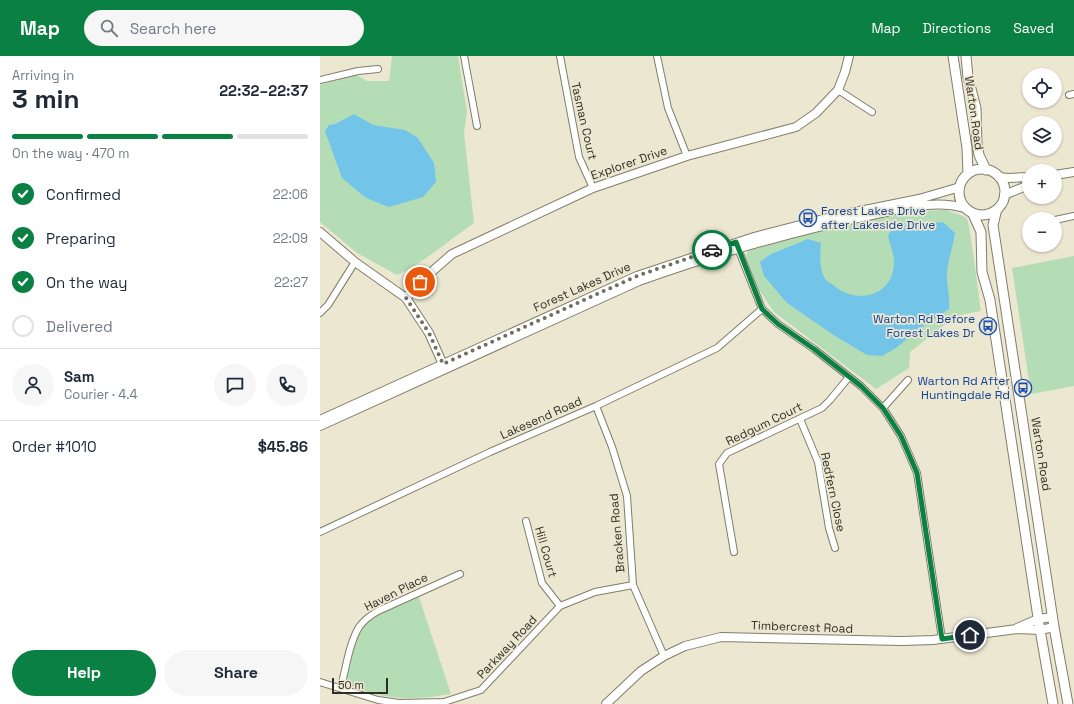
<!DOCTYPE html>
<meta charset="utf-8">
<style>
body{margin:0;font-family:"Space Grotesk",sans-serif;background:#f6f6f7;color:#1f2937;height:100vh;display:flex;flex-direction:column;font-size:15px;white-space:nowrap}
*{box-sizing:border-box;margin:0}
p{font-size:13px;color:#747a83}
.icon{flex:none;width:22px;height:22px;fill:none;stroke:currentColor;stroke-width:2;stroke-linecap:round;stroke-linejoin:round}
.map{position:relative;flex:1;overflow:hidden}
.panel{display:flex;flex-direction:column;background:#fff;width:320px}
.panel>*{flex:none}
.buttons{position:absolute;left:702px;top:12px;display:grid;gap:8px}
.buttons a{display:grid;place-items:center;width:40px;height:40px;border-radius:50%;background:#fff;box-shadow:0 1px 3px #0004;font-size:20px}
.scale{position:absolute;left:12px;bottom:10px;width:56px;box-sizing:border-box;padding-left:4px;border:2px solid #302e25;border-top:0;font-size:11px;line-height:14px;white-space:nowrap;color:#302e25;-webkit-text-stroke:3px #ece7d1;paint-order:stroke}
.pin{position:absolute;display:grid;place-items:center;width:34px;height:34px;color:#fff;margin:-17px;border:2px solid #fff;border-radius:50%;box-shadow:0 1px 4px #0007}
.courier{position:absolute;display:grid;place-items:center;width:40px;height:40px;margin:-20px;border:3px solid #0b8043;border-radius:50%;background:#fff;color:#222;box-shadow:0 1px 5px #0007}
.summary em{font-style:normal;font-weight:700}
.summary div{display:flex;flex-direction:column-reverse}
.summary{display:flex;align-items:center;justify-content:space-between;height:68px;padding:0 12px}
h1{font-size:26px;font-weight:700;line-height:30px}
.bar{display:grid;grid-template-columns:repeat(4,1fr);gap:6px 4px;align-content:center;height:48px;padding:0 12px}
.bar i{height:5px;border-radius:3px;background:#e0e1e3}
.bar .active{background:#0b8043}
.bar p{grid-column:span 4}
.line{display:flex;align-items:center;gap:10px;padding:0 12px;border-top:1px solid #e0e1e3}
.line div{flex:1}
.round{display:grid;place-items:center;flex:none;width:42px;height:42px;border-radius:21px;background:#f6f6f7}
ol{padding:0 12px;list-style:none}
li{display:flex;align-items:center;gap:12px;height:44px}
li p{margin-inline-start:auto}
li .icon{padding:4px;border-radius:50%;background:#0b8043;color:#fff;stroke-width:4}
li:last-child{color:#747a83}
li i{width:22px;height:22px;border:2px solid #e0e1e3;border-radius:50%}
.action{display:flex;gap:8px;margin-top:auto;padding:8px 12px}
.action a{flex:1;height:46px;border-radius:24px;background:#0b8043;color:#fff;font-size:16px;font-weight:700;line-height:46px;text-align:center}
.action a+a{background:#f6f6f7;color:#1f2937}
header{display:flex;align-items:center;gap:24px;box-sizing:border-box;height:56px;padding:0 20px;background:#0b8043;color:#fff}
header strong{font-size:19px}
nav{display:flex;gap:22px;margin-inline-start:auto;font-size:14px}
.search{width:280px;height:36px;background:#f6f6f7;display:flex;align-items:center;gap:10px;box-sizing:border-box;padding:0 14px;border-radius:22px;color:#747a83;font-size:15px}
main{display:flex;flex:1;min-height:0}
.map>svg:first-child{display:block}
.green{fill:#b4ddb5}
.water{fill:#72c5e8}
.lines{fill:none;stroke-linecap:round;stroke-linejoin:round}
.street-casing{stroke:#827d6a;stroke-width:8}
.secondary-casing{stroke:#827d6a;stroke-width:10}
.primary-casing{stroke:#827d6a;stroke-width:11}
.street{stroke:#fff;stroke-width:6}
.secondary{stroke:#fff;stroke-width:8}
.primary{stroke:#fff;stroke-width:9}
.done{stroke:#726f61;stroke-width:4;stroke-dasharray:0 7.2}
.route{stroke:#0b8043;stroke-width:5}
.labels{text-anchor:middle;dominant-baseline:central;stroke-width:3.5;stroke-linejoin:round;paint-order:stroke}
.street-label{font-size:12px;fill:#302e25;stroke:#ece7d1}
.transit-label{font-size:12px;fill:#164399;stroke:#ece7d1;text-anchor:end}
</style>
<header>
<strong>Map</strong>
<div class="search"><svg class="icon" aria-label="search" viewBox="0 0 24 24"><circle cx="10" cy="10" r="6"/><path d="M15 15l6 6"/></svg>Search here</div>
<nav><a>Map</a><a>Directions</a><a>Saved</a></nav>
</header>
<main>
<section class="panel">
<div class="summary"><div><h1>3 min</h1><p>Arriving in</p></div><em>22:32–22:37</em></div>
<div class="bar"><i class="active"></i><i class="active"></i><i class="active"></i><i></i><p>On the way · 470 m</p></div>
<ol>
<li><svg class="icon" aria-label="check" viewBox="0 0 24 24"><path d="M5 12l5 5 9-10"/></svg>Confirmed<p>22:06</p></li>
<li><svg class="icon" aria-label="check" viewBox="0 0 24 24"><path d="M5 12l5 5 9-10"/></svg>Preparing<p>22:09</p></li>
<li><svg class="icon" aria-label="check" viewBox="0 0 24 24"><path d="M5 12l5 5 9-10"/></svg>On the way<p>22:27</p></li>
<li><i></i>Delivered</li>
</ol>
<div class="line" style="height:72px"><a class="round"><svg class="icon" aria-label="person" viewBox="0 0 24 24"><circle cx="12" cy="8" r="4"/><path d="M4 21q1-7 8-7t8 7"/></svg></a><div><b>Sam</b><p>Courier · 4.4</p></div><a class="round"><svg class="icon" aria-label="chat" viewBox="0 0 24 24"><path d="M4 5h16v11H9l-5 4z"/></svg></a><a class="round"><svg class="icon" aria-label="phone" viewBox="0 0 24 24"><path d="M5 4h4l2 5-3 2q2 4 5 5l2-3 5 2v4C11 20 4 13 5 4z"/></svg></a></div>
<div class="line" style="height:52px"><div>Order #1010</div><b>$45.86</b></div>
<div class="action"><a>Help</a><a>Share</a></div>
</section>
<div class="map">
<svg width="754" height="648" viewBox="0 0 754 648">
<rect width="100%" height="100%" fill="#ece7d1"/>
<!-- green -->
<path class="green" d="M72,0h66l9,56 -3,21 10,90c-26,18 -49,39 -77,52l-40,-22 -37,-31v-137l36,-10 11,6h22z
M627,154c7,4 15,4 20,9 3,4 12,80 14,92l-25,5 -46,36 -1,16 -33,21 -102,-77 -17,-25 -8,-22 -3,-10 5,-8 140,-32 23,-4z
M754,200v130l-43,8 -19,-126z
M98,538l33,100c-31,5 -58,7 -89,-4 -7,-3 -13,-4 -17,-12 5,-14 8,-31 14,-44 10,-21 40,-30 59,-40z"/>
<!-- water -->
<path class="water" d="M34,58l19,11 32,5 13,8 16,25 2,19 -13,15 -34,10 -23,-9 -24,-20 -17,-47 4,-6 6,-1z
M623,166l12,11c-2,15 -9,31 -8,47 1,11 3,19 2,29l-27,18 -26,21 -14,8 -15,-1 -32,-19 -48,-33 -23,-27 -4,-14 11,-8 37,-15 13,4c-1,12 -2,23 3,34 1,3 6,6 9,8 23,20 60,12 61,-22 0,-9 -4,-19 -6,-27l5,-9z"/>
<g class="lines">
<defs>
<path id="street" d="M144,0l13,70
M240,0l19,101 14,31
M337,0l11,52 19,48
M0,24l38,-9 20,-2
M518,34l34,22
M749,39l5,-1
M735,164l19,-4
M417,190l25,63 16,15 36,25 47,37 22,22 18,28 16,37 25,166
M0,257l8,-8 27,-43
M276,350l16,41 15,49 6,89 31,71
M563,352l25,-28
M480,363l18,43 11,66 6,20
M206,465l16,62 18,23
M0,476l170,-80 106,-46 121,-58 45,-39
M414,496l-15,-88 8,-11 95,-45 8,-8 19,-23
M0,626l58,18 21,3 45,-1 37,-12 79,-84 35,-14 38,-7
M21,631c5,-19 8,-43 18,-60 5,-7 12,-12 19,-16l82,-37"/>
<path id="secondary" d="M735,119l19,-3
M679,121l9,1 21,-1
M684,139l25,-10
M0,176l35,30 51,36 23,35 16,36
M86,242l14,-16 32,-28 141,-66 94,-32 109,-29 20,-14 22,-23 7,-18 4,-16
M0,364l317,-144 117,-39 81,-21 84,-17 41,-12
M0,370l319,-145c76,-27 154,-50 233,-66 31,-6 62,-16 93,-7
M697,572l21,-9 15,-2
M286,648l35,-33 23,-15 21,-10 36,-9 181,4 31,-1 84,-11 23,1 14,-3"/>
<path id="primary" d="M633,0l14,92 1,26
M646,0l2,21 8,31 1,36 2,11 7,15
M639 136a23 23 0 1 1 46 0a23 23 0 1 1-46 0Z
M677,153l-4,16 61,402 14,77
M653,158l8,18 1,40 8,28 49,324 14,80"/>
</defs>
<!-- street casing -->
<use href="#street" class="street-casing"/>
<!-- secondary casing -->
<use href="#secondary" class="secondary-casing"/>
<!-- primary casing -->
<use href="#primary" class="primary-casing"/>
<!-- street -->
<use href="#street" class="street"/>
<!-- secondary -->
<use href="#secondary" class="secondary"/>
<!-- primary -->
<use href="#primary" class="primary"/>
</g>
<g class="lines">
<!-- done -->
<path class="done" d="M100,226l-14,16 23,35 14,31 194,-88 75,-26"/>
<!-- route -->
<path class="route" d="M392,194l24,-8 26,67 16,15 36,25 47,37 22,22 18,28 16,37 25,166 28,-4"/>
</g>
<!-- icons -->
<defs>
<symbol id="bus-ring" viewBox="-11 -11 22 22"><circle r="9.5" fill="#ece7d1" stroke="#1a4fb4" stroke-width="1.5"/><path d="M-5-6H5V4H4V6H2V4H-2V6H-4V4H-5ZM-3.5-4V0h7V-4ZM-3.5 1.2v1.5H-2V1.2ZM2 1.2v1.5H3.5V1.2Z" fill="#1a4fb4"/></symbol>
</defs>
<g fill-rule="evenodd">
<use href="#bus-ring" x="478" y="152" width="20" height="20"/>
<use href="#bus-ring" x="658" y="260" width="20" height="20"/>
<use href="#bus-ring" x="693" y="322" width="20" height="20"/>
</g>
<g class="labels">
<!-- street labels -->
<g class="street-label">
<text transform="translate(654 57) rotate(82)">Warton Road</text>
<text transform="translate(264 65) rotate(77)">Tasman Court</text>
<text transform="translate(309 107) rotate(-19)">Explorer Drive</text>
<text transform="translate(262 231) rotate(-24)">Forest Lakes Drive</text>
<text transform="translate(221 362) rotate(-24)">Lakesend Road</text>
<text transform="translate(444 368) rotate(-26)">Redgum Court</text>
<text transform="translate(721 398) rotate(81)">Warton Road</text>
<text transform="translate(513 436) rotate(78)">Redfern Close</text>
<text transform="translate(297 477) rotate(-95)">Bracken Road</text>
<text transform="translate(226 496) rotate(74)">Hill Court</text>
<text transform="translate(76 536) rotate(-27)">Haven Place</text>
<text transform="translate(482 571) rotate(2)">Timbercrest Road</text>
<text transform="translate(187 591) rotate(-47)">Parkway Road</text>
</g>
<!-- transit labels -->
<g class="transit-label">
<text x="501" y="155" text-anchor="start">Forest Lakes Drive<tspan x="501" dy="14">after Lakeside Drive</tspan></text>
<text x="655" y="263">Warton Rd Before<tspan x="655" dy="14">Forest Lakes Dr</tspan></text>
<text x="690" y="325">Warton Rd After<tspan x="690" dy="14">Huntingdale Rd</tspan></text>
</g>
</g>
</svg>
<div class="buttons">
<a><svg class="icon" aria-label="locate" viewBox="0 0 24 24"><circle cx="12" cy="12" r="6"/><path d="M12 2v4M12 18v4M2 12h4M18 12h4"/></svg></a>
<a><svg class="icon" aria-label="layers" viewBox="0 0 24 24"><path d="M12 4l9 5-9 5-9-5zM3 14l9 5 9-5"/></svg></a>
<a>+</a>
<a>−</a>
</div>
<div class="scale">50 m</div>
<div class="pin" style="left:100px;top:226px;background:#ea580c"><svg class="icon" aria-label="bag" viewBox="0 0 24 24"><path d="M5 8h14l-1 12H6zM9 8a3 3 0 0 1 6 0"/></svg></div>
<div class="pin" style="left:650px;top:579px;background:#1f2937"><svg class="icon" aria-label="home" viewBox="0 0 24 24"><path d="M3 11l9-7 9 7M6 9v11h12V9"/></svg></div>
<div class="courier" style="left:392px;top:194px"><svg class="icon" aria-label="car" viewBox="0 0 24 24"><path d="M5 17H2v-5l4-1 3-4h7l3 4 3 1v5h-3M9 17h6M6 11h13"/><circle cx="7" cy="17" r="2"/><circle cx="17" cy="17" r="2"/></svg></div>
</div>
</main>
